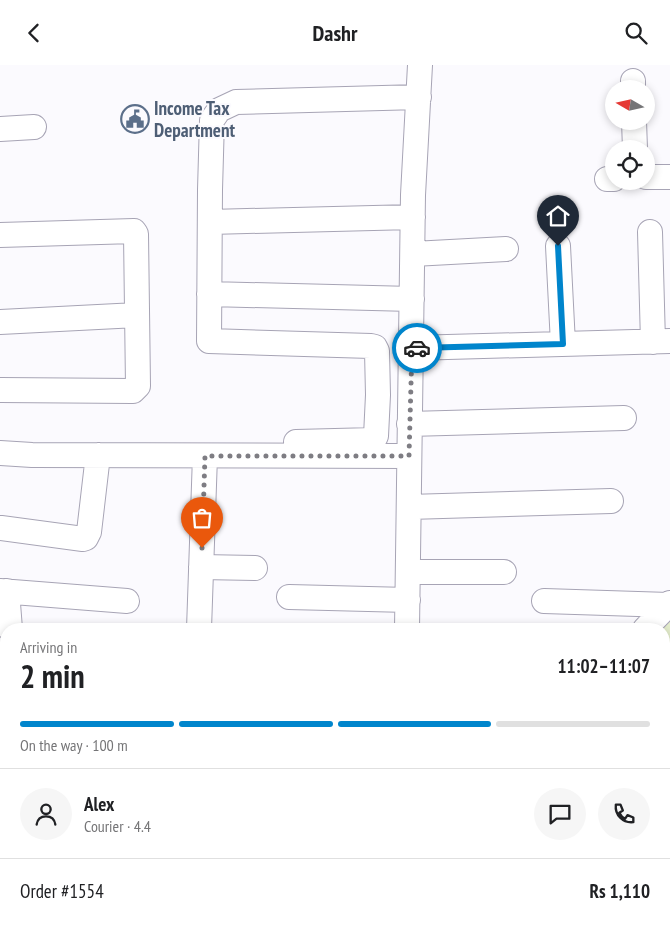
<!DOCTYPE html>
<meta charset="utf-8">
<style>
body{margin:0;font-family:"PT Sans Narrow",sans-serif;background:#f6f6f6;color:#202124;height:100vh;display:flex;flex-direction:column;font-size:19px;white-space:nowrap}
*{box-sizing:border-box;margin:0}
p{font-size:16px;color:#757577}
.icon{flex:none;width:28px;height:28px;fill:none;stroke:currentColor;stroke-width:2;stroke-linecap:round;stroke-linejoin:round}
.map{position:relative;flex:1;overflow:hidden}
.side{position:absolute;left:0px;top:558px;width:670px;height:311px;display:flex;flex-direction:column;background:#fff;border-radius:20px 20px 0 0;box-shadow:0 2px 8px #0003}
.side>*{flex:none}
.needle{width:32px;rotate:279deg}
.buttons{position:absolute;left:605px;top:15px;display:grid;gap:10px}
.buttons a{display:grid;place-items:center;width:50px;height:50px;border-radius:50%;background:#fff;box-shadow:0 2px 8px #0003;font-size:25px}
.pin{position:absolute;display:grid;place-items:center;width:42px;height:42px;color:#fff;margin:-51px -21px;border-radius:50% 50% 50% 0;rotate:-45deg;box-shadow:0 0 5px #0007}
.pin .icon{rotate:45deg}
.courier{position:absolute;display:grid;place-items:center;width:50px;height:50px;margin:-25px;border:4px solid #0085cc;border-radius:50%;background:#fff;color:#222;box-shadow:0 1px 6px #0007}
.summary em{font-style:normal;font-weight:700}
.summary div{display:flex;flex-direction:column-reverse}
.summary{display:flex;align-items:center;justify-content:space-between;height:85px;padding:0 20px}
h1{font-size:32px;font-weight:700;line-height:38px}
.bar{display:grid;grid-template-columns:repeat(4,1fr);gap:8px 5px;align-content:center;height:60px;padding:0 20px}
.bar i{height:6px;border-radius:4px;background:#e0e0e0}
.bar .active{background:#0085cc}
.bar p{grid-column:span 4}
.line{display:flex;align-items:center;gap:12px;padding:0 20px;border-top:1px solid #e0e0e0}
.line div{flex:1}
.round{display:grid;place-items:center;flex:none;width:52px;height:52px;border-radius:26px;background:#f6f6f6}
header{display:flex;justify-content:space-between;align-items:center;height:65px;padding:0 20px;background:#fff;font-size:22px;font-weight:700}
.map>svg:first-child{display:block}
.green{fill:#e4edcc}
.lines{fill:none;stroke-linecap:round;stroke-linejoin:round}
.canal{stroke:#7cadbe;stroke-width:18}
.minor-casing{stroke:#a7a4b5;stroke-width:26}
.minor{stroke:#fff;stroke-width:24}
.done{stroke:#7e7d83;stroke-width:5;stroke-dasharray:0 9}
.route{stroke:#0085cc;stroke-width:6}
.labels{text-anchor:middle;dominant-baseline:central;stroke-width:4;stroke-linejoin:round;paint-order:stroke}
.service-label{font-size:19px;font-weight:bold;fill:#4e5e75;stroke:#fbfafe;text-anchor:start}
</style>
<header><svg class="icon" aria-label="back" viewBox="0 0 24 24"><path d="M15 5l-7 7 7 7"/></svg>Dashr<svg class="icon" aria-label="search" viewBox="0 0 24 24"><circle cx="10" cy="10" r="6"/><path d="M15 15l6 6"/></svg></header>
<div class="map">
<svg width="670" height="868" viewBox="0 0 670 868">
<rect width="100%" height="100%" fill="#fbfafe"/>
<!-- green -->
<path class="green" d="M670,545v105l-6,6v-92h-7z
M451,863h56l-3,5h-58z"/>
<g class="lines">
<!-- canal -->
<path class="canal" d="M664,705l6,-6
M549,868l3,-6"/>
<defs>
<path id="minor" d="M633,16v8
M634,56l1,28
M0,64l34,-2
M646,112h24
M607,114h7
M210,157l203,-5
M650,167l3,110
M0,170l134,-4 2,3 2,152 -5,5 -133,-1
M558,181l5,98
M413,189l93,-5
M209,229l203,5
M0,257l137,-7
M412,283l258,-7
M409,359l215,-6
M296,377l78,-2 2,-4 2,-41 -1,-44 -2,-4 -4,-1 -162,-5 1,-151 2,-70 7,-10 17,-8 183,-5
M0,388l32,2 377,1
M409,442l202,-6
M1,463l82,11 3,-1 3,-6 9,-77
M201,502l54,1
M408,507h96
M0,526l127,10
M7,526l3,38
M289,532l119,3
M544,536l125,4
M199,564l6,-173
M407,564l6,-434 7,-130
M645,564l25,-26
M664,661l6,-6
M664,763l6,-9
M0,802h6
M398,868v-6
M437,868l4,-6
M514,868l4,-6
M588,868l4,-6"/>
</defs>
<!-- minor casing -->
<use href="#minor" class="minor-casing"/>
<!-- minor -->
<use href="#minor" class="minor"/>
</g>
<g class="lines">
<!-- done -->
<path class="done" d="M202,483l3,-92h204l3,-108h5"/>
<!-- route -->
<path class="route" d="M417,283l146,-4 -5,-98"/>
</g>
<!-- icons -->
<defs>
<symbol id="civic-ring" viewBox="-11 -11 22 22"><circle r="9.5" fill="#fbfafe" stroke="#5c6f8a" stroke-width="1.5"/><path d="M-.6-6.5H3V-4.5H.6V-3L4-1V1h2V6H-6V1h2V-1L-.6-3ZM-1.2 2.5V6h2.4V2.5Z" fill="#5c6f8a"/></symbol>
</defs>
<g fill-rule="evenodd">
<use href="#civic-ring" x="119" y="38" width="32" height="32"/>
</g>
<g class="labels">
<!-- service labels -->
<g class="service-label">
<text x="154" y="43">Income Tax<tspan x="154" dy="22">Department</tspan></text>
</g>
</g>
</svg>
<div class="buttons">
<a><svg class="needle" viewBox="-14 -14 28 28"><path d="M0-13l5 13h-10z" fill="#e53935"/><path d="M0 13l5-13h-10z" fill="#757577"/></svg></a>
<a><svg class="icon" aria-label="locate" viewBox="0 0 24 24"><circle cx="12" cy="12" r="6"/><path d="M12 2v4M12 18v4M2 12h4M18 12h4"/></svg></a>
</div>
<div class="pin" style="left:202px;top:483px;background:#ea580c"><svg class="icon" aria-label="bag" viewBox="0 0 24 24"><path d="M5 8h14l-1 12H6zM9 8a3 3 0 0 1 6 0"/></svg></div>
<div class="pin" style="left:558px;top:181px;background:#1f2937"><svg class="icon" aria-label="home" viewBox="0 0 24 24"><path d="M3 11l9-7 9 7M6 9v11h12V9"/></svg></div>
<div class="courier" style="left:417px;top:283px"><svg class="icon" aria-label="car" viewBox="0 0 24 24"><path d="M5 17H2v-5l4-1 3-4h7l3 4 3 1v5h-3M9 17h6M6 11h13"/><circle cx="7" cy="17" r="2"/><circle cx="17" cy="17" r="2"/></svg></div>
<section class="side">
<div class="summary"><div><h1>2 min</h1><p>Arriving in</p></div><em>11:02–11:07</em></div>
<div class="bar"><i class="active"></i><i class="active"></i><i class="active"></i><i></i><p>On the way · 100 m</p></div>
<div class="line" style="height:90px"><a class="round"><svg class="icon" aria-label="person" viewBox="0 0 24 24"><circle cx="12" cy="8" r="4"/><path d="M4 21q1-7 8-7t8 7"/></svg></a><div><b>Alex</b><p>Courier · 4.4</p></div><a class="round"><svg class="icon" aria-label="chat" viewBox="0 0 24 24"><path d="M4 5h16v11H9l-5 4z"/></svg></a><a class="round"><svg class="icon" aria-label="phone" viewBox="0 0 24 24"><path d="M5 4h4l2 5-3 2q2 4 5 5l2-3 5 2v4C11 20 4 13 5 4z"/></svg></a></div>
<div class="line" style="height:65px"><div>Order #1554</div><b>Rs 1,110</b></div>
</section>
</div>
